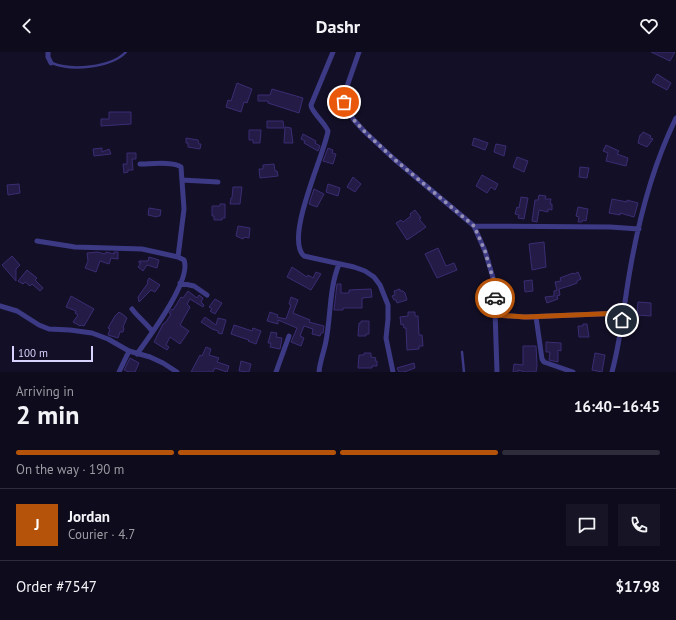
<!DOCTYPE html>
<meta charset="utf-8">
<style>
body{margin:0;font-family:"PT Sans",sans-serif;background:#171425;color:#f1f3f6;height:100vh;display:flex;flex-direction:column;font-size:15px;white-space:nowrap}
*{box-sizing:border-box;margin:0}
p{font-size:13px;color:#9b9ba3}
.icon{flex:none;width:22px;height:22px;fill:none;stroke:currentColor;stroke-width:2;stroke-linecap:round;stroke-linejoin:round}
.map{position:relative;height:320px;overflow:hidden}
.sheet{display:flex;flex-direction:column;background:#0e0b1c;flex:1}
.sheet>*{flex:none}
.scale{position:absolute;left:12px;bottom:10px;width:81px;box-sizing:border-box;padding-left:4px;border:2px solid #d9d4ff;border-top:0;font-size:11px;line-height:14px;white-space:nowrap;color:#d9d4ff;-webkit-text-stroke:3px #130f26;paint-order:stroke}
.pin{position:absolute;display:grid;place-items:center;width:34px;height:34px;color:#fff;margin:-17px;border:2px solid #fff;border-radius:50%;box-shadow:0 1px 4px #0007}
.courier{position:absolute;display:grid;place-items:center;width:40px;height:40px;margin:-20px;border:3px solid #b45309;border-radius:50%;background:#fff;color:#222;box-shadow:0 1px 5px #0007}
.overview em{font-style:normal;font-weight:800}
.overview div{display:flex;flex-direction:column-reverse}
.overview{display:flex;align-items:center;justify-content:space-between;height:68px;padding:0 16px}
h1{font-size:26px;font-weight:800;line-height:30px}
.bar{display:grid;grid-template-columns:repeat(4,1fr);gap:6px 4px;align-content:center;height:48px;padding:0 16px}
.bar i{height:5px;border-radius:3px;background:#2e2b3b}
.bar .current{background:#b45309}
.bar p{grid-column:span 4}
.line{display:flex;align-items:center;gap:10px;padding:0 16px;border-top:1px solid #2e2b3b}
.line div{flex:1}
.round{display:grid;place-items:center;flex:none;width:42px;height:42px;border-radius:0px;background:#171425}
header{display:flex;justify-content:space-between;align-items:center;height:52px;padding:0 16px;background:#0e0b1c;font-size:18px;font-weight:800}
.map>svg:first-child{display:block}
.building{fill:#241b47;stroke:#3b2d73}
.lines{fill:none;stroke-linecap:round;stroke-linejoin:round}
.service{stroke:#3d3a85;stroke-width:2.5}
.minor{stroke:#3d3a85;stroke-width:5}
.done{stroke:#948fb3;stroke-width:4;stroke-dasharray:0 7.2}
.route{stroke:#b45309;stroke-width:5}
</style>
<header><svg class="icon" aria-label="back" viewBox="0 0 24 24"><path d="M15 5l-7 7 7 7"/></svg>Dashr<svg class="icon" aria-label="heart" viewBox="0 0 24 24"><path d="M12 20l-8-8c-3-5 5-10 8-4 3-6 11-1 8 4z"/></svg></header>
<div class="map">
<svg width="676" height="320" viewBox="0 0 676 320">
<rect width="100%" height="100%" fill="#130f26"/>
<!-- building -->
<path class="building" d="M651,0h24l-5,9z
M657,22l14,9 -4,7 -15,-8z
M237,31l15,6 -5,14 -3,-1 -3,10 -15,-5 2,-7 3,1z
M272,37l31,9 -4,15 -31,-10v-2h-10v-6h12z
M109,60h22v12l-30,2v-7h8z
M267,69h16l1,7h-17z
M285,75l6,1 2,15h-9z
M249,78h12l-1,13h-7v-3h-4z
M643,80l8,4 -1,2 3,1 -6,8 -9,-4 2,-8h1z
M303,82l13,7 -1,2 5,3 -2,5 -14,-8 1,-2 -4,-2z
M186,86l12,2 1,4h2l-1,5 -12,-2v-4h-2z
M474,86l14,5 -3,7 -13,-5z
M496,92l10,2 -2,10 -10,-4z
M606,93l13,6 -2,3 11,4 -2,8 -20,-5 2,-8 -5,-2z
M102,96v4l7,-3 2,5 -17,2 -1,-7z
M328,96l5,2 -1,3 4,1 -3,10 -10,-3z
M127,101h9v6h-4l1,11h-5v2l-4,1 -1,-9h4z
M517,105l11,4 -4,11 -11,-5z
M274,112l1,7h2l1,5 -18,2 -1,-9h4v-4z
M580,115l9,1 -2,10 -8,-1z
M482,123l16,9 -3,6 -4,-3 -4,6 -11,-7z
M353,125l8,7 -6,8 -8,-5z
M19,132l1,9 -12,2 -1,-10z
M328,132l12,4 -2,8 -12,-4z
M233,135h9l-2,17h-10l1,-6h1z
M314,137l10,5 -7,13 -8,-3z
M539,143l7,1 -1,3h6l-1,5h2v6l-4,-1v3l-9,-2 -2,12 -5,-1 3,-21h3z
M521,145l7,1 -4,21 -6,-1 1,-3 -4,-1 2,-7 2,1z
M612,147l15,3v-2l11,3 -4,14 -14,-4v2l-11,-2z
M220,152h5v14h-3v2h-8v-4h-2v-10h8z
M578,155l10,2 -2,12 -3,-1 -1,2h-4l1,-5 -3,-1z
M149,156l12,2 -1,6h-2l-1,1 -9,-2z
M415,158l6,8 -2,1 7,8 -19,13 -11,-17 5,-3 2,2 8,-6 -1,-2z
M238,174l12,2 -1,10 -5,-1 -1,2 -7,-3z
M544,190l2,25 -14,3 -3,-26z
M438,196l8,18 8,-3 3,7 -20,8 -12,-24z
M97,200l8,2 1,-2 8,2v-2h4v7l-7,-1 -2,6 -9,-3 -4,11 -11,-4 3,-7 -1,-8z
M12,204l8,9 -4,4v12l-14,-16z
M149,205l10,3 -2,8 -10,-3 -4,6 -5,-4 3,-4h-2v-2h9z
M292,215l15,10 1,-2 5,3 3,-6 5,2 -10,16 -24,-13z
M27,218l10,8 -2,2 8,8 -3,3 -8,-7 -2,2 -5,-4 -2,2 -5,-3z
M578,220l3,7 -4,2v2l-5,2 -13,4 1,6 -3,1 1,3 -11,4 -2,-6 9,-1v-5l3,-1 -2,-8 6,-1 -1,-3 13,-5 1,1z
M149,226l11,7 -5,7 -4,-2 -12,12 -1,-5 10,-14 -1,-1z
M532,228l1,11 -8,1 -1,-11z
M337,232h4v9h8v-3l22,-1 1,8 -10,1v10h-19v2h-9z
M400,237v2h3l2,2 2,7 -10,3 -1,-3h-2l-2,-4 3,-1 -1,-4z
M188,239l9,7 2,-3 4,3 -2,4 3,3 -1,2 -13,-8 -3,5 3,3 -10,18 9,6 -9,13 -10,-7 -4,8 3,2 -2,3 -13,-8 9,-18 3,-2 5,-8 -2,-1 3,-4 1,1 8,-13 2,1z
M71,244l23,13 -10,17 -3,-1 -1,1 -7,-4 5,-7 -3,-2 1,-2 -10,-4z
M291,245l7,3 -5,13 17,7 -1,2 15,4 -1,7h-2l-1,3 -8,-2 1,-5 -9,-3 -4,10 4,2 -3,8 -10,-4 6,-14 -19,-8v4l-11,-3 3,-9 8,3 -1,2 9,2 5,-14 -2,-1z
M215,247l7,4 -7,11 -5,-3 2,-2 -3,-2z
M638,250l13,1v13l-14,-1z
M119,260l6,4v1l2,1 -4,9 1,1 -1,4h-3l-2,6 -10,-3 2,-6 -2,-1 7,-12z
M408,260h7v4h3l1,19h3l1,11h-4v3l-12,1 -1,-22h-2l-1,-4 -2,1 -1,-8 8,-1z
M205,265l11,8 2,-7 8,2 -4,14 -4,-1v-2l-6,-2 -11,-7z
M361,269h8v13h-3v2h-8l1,-13h2z
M583,272h4l2,13h-10l-1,-11h5z
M234,273l18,6 1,-3 8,3 -5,13 -8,-3 1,-1 -18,-6z
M271,280l6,1 -1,4 6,1 -2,11 -10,-2 1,-4h-3z
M546,290l15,1v8l-3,-1v12l-9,-2 1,-8h-4z
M523,294h13l1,20 -1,6h-11l-7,-2v2h-5l1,-8 9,1z
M206,295l5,2 -2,6 10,3 -2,4 12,4 -2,6 -12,-4 -2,4h-22l9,-17 2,1z
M364,301h7v4l5,1 -1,3h2v5h-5v2h-14l1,-13h5z
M595,301l10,2 -3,17 -10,-2z
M130,306l9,5 -4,9h-6l-5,-2z
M241,309l10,3 -2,8 -10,-1z
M414,311l1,5 -11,4h-5l-2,-4z"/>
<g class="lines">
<!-- service -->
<path class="service" d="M52,11c19,8 59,5 74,-11
M462,300l2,20"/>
<!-- minor -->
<path class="minor" d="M48,0v5l3,6
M333,0l-22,53c0,7 13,16 17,26 -4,25 -44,107 -24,125l50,11 11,4 9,6 6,8 8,20v14l-2,19 7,34
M359,0l-14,40 -1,6 3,11 7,11 10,11 30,28 80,67 11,25 9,30 3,91
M140,112c10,0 33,-3 41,3l3,42 -6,48
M182,128l36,2
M474,174l136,1 29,2
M37,189l38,6 67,2 36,8 6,3c8,20 -35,77 -47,94
M180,231l14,3 13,9
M0,254l17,5 22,14 10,4 21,1 22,3 16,6 21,12 21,6 13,6 14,9
M132,257c6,8 14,14 20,22
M496,263l29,2 98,-4
M536,265l6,42 2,3 29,10
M119,320l10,-21
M276,320l13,-36
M319,320c1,-11 5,-20 7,-31 5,-26 3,-52 13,-77
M612,320c9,-33 12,-68 18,-102 9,-52 23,-105 46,-152"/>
</g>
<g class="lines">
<!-- done -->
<path class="done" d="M344,50l3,7 7,11 10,11 30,28 80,67 11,25 5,18 4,12 1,17"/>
<!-- route -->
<path class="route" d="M495,246l1,17 29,2 98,-4 -1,7"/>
</g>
</svg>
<div class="scale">100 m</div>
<div class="pin" style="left:344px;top:50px;background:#ea580c"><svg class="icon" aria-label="bag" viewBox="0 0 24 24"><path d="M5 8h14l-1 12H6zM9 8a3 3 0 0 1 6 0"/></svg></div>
<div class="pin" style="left:622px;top:268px;background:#1f2937"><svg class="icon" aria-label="home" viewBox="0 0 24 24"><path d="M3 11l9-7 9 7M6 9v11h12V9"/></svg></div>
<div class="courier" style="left:495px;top:246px"><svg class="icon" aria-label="car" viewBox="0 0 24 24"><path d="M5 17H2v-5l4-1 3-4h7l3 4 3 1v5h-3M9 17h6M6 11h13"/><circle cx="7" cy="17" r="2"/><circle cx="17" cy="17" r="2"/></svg></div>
</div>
<section class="sheet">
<div class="overview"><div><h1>2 min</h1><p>Arriving in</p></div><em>16:40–16:45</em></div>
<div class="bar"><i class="current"></i><i class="current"></i><i class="current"></i><i></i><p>On the way · 190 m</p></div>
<div class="line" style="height:72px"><b class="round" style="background:#b45309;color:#fff">J</b><div><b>Jordan</b><p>Courier · 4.7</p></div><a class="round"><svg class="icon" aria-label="chat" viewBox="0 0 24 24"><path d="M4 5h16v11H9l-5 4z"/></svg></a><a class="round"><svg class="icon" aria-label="phone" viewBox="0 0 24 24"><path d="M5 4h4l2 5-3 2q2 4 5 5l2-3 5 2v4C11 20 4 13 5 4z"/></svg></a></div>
<div class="line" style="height:52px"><div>Order #7547</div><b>$17.98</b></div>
</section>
